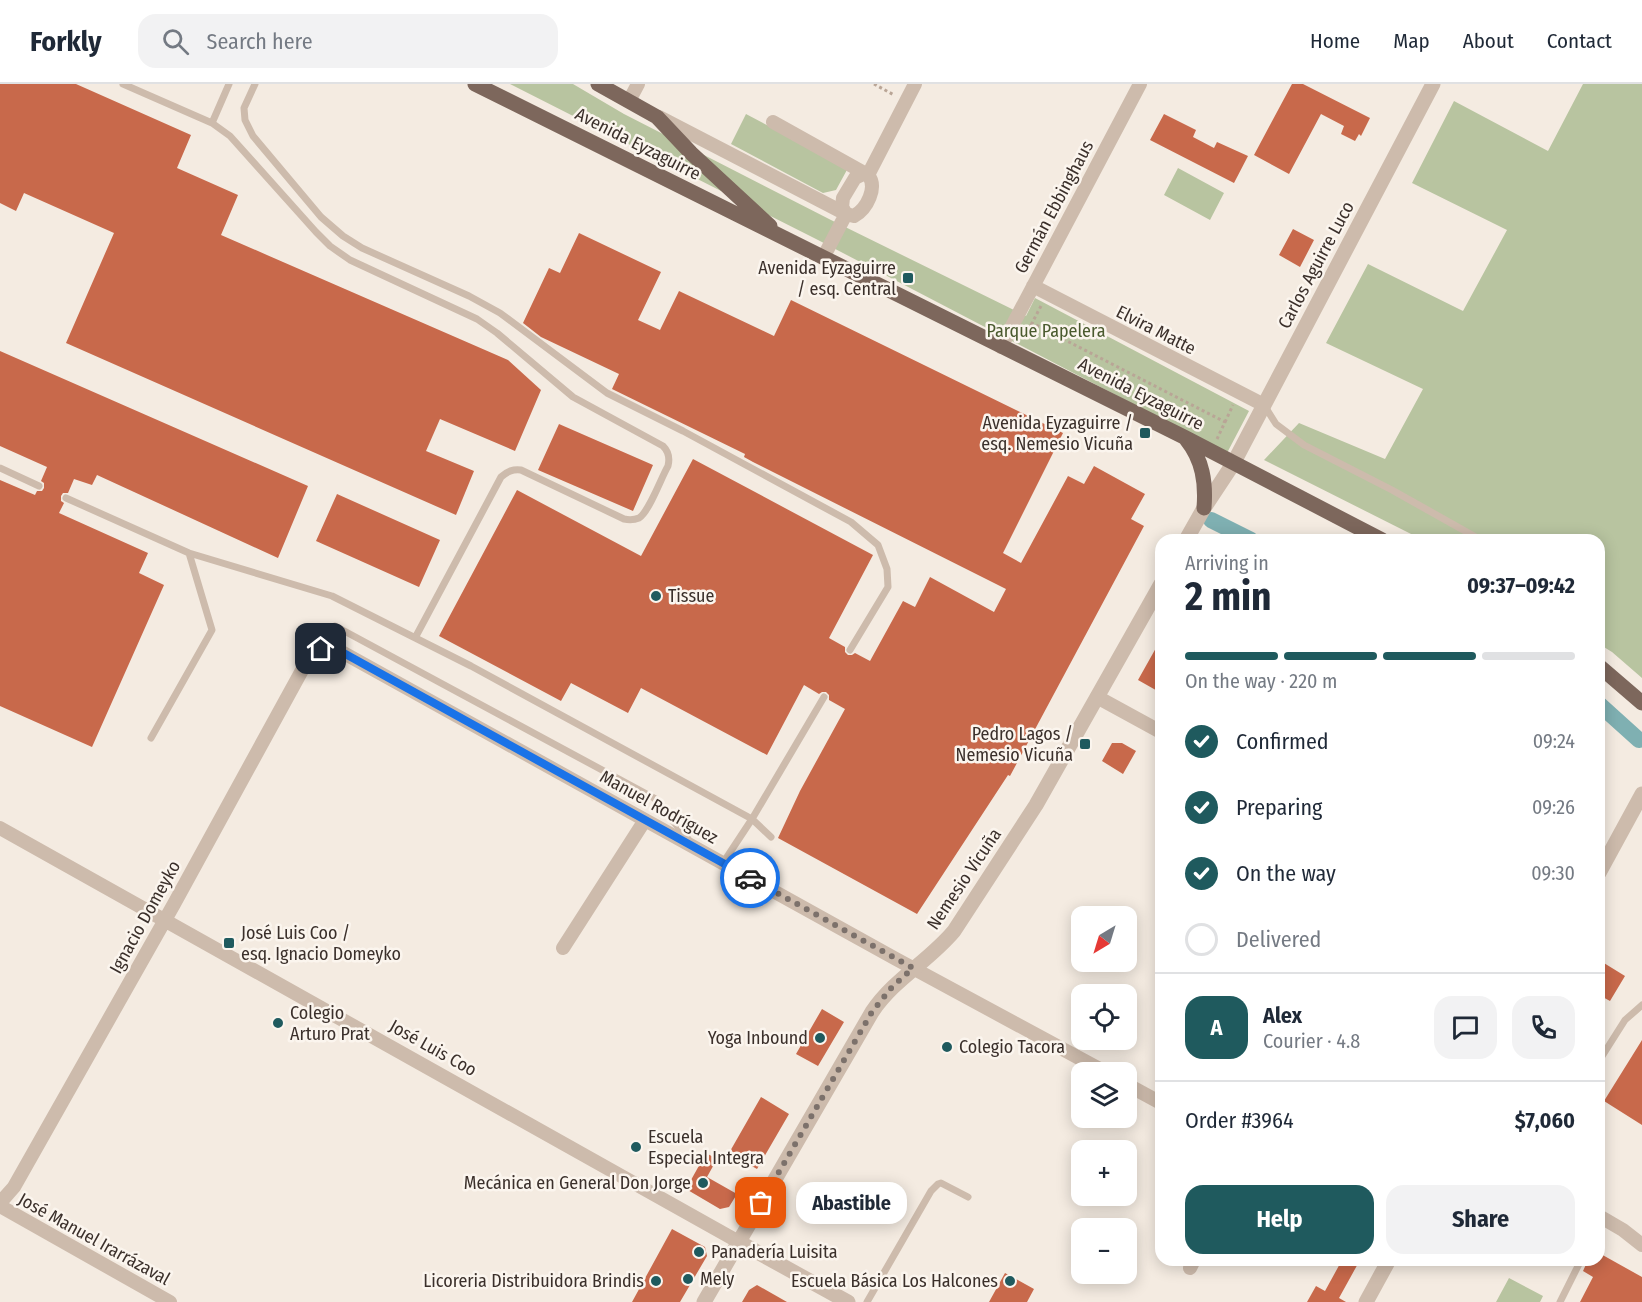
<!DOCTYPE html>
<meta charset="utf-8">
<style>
body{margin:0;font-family:"Fira Sans Condensed",sans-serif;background:#f2f2f3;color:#1f2937;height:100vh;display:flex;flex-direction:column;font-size:22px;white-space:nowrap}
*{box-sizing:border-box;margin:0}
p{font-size:20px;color:#747a83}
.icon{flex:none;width:33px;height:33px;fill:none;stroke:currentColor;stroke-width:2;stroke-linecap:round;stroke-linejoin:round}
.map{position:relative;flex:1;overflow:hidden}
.drawer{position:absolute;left:1155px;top:450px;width:450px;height:732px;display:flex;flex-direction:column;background:#fff;border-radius:18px;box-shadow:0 3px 15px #0003}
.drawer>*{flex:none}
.needle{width:39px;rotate:218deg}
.buttons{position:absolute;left:1071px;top:822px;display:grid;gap:12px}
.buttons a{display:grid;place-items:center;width:66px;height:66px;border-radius:12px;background:#fff;box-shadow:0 3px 15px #0003;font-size:30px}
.pin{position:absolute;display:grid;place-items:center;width:51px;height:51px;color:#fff;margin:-26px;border-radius:12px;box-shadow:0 3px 9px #0006}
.courier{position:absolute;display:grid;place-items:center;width:60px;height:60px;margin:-30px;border:4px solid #1a73e8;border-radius:50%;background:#fff;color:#222;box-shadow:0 2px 8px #0007}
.bubble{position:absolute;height:42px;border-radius:18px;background:#fff;box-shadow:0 3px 15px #0003;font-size:20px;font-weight:700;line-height:42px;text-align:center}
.head em{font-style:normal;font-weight:700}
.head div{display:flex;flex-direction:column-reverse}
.head{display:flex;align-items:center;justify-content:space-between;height:102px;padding:0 30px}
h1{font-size:39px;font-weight:700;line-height:45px}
.bar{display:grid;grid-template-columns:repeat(4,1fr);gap:9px 6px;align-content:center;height:72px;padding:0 30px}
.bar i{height:8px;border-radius:4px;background:#e0e1e3}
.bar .on{background:#1f5a5e}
.bar p{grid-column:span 4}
.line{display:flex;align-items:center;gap:15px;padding:0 30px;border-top:2px solid #e0e1e3}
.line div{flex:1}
.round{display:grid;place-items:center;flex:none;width:63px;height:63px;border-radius:18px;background:#f2f2f3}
ol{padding:0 30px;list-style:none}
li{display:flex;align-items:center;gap:18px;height:66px}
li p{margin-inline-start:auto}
li .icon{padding:6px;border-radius:50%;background:#1f5a5e;color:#fff;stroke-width:4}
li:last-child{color:#747a83}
li i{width:33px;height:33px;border:3px solid #e0e1e3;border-radius:50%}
.primary-button{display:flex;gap:12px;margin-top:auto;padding:12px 30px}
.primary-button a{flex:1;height:69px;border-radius:18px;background:#1f5a5e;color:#fff;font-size:24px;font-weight:700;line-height:69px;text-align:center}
.primary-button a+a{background:#f2f2f3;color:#1f2937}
header{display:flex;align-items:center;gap:36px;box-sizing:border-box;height:84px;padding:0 30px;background:#fff;border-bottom:2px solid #e0e1e3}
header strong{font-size:28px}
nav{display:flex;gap:33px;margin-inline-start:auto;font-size:21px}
.search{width:420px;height:54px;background:#f2f2f3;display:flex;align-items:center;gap:15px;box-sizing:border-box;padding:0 21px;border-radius:18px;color:#747a83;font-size:22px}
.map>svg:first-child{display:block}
.green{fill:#b8c4a0}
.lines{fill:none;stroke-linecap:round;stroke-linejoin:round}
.canal{stroke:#7fb0b2;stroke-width:16}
.building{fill:#c8694b}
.path{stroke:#b9a596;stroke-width:3;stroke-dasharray:3 3;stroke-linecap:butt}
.service{stroke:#cdbbac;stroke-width:7}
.minor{stroke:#cdbbac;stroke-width:14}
.tertiary{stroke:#cdbbac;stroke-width:15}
.primary{stroke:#7d675c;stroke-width:15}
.done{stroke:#7c716b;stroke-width:6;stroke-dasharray:0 10.8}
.route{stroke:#1a73e8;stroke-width:8}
.poi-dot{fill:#1f5a5e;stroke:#fbf5ee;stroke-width:2}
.labels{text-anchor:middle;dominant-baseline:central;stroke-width:5;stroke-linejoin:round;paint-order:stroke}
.street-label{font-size:18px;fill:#3b302b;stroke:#fbf5ee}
.poi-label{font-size:18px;fill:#3b302b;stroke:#fbf5ee;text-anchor:end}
.park-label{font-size:18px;fill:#4a5a2e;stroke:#fbf5ee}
</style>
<header>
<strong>Forkly</strong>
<div class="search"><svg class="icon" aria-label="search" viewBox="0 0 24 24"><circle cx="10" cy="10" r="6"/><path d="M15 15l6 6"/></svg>Search here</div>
<nav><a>Home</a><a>Map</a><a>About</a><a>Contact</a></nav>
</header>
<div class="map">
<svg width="1642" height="1218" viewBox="0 0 1642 1218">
<rect width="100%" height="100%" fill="#f4ebe1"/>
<!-- green -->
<path class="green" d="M510,0h63l51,30 207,106 195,96 9,-18 214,113 -22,42 -409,-213z
M1583,0h59v594l-30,-26 -13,-8v-104h-176l-159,-80 35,-37 86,36 38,-70 -97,-46 42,-79 95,47 44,-81 -95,-47 42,-82 94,50z
M746,30l102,54 -12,22 -13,3 -92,-49z
M1178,84l46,25 -14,27 -46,-25z
M1509,1194l34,18 -3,6h-44z"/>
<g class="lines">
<!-- canal -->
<path class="canal" d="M1211,436l40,20
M1599,620l40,36"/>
</g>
<!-- building -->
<path class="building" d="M0,0h76l115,51 -14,33 61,27 -17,40 287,125 33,30 -26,61 -75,-32 -14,32 48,20 -18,44 -390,-172 48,-110 -90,-40 -8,18 -16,-8z
M1292,0h11l67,34 -9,18 -2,-2 -4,7 -14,-7 3,-8 -23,-12 -32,60 -35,-19z
M1164,30l32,16 -3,7 21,11 3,-6 31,14 -14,27 -84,-43z
M1293,145l21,11 -14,27 -21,-12z
M579,149l82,39 -23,48 22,10 19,-39 95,45 17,-36 272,133 -60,120 18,10 47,-87 16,8 10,-18 51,28 -14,25 13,7 -134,250 -2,-1 -91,139 -139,-76 22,-47 45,-82 -16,-9v-5l-3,-3h-4l-3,2 -15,-9 -37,70 -126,-67 -13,25 -57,-30 -10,18 -122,-65 78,-146 124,66 52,-97 180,96 -44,83 16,9v5l3,3h4l3,-2 15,8 33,-60 12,6 15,-30 64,35 12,-23 -253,-127 -9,-5 1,-3 -133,-65 7,-15 -78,-37 -18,-14 26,-55 11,5z
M0,267l308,135 -30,72 -181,-83 -5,10 -18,-6 -6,14h-5l-2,3v5l3,2 -5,10 89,40 -9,20 25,12 -72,162 -92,-41v-226l35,15 2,-4h5l2,-3v-5l-3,-2 6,-14 -47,-21z
M559,340l94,41 -20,46 -95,-41z
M337,410l103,46 -21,47 -103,-46z
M1161,555v54l-23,-13z
M1112,659h10l14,8 -13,23 -21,-13z
M1599,876l26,16 -15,25 -11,-6z
M822,925l22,13 -26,44 -22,-12z
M1642,956v85l-38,-24z
M761,1013l28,17 -32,55 -28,-16z
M706,1069l11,6 -10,18 30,17 -8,13 -9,2 -34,-20z
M672,1145l33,18 2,9 -27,46h-48z
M1599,1169l43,24v25h-62l13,-25 -10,-6 5,-11h11z
M1342,1176h18l-21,38 7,4h-39l9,-16 9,5z
M1005,1189l29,16 -7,13h-38z
M757,1201l30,17h-45l7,-12z"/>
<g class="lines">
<!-- path -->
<path class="path" d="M874,0l20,11
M1041,222l-9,17 193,99 -8,17
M1028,248l4,-9
M1225,338l8,-17"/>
<!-- service -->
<path class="service" d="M123,0l89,39 18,13 86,96 14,14 20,14 127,59 20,14 76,64 90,49c6,6 7,12 5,20 -7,12 -19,46 -29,52 -5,2 -10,2 -15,1l-103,-49c-8,-1 -13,1 -20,7l-86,161
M255,0l-11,24 1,12 8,16 68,81 22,19 19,12 107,48 31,17 107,80 76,38 168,91 27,23 9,24 1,18 -38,63
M212,39l17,-39
M1264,321l12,19 28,21 88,45 89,50
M0,384l39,18
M66,414l123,55 143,43 139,70 281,153 19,18
M311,569c6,-13 10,-21 24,-27l319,172 34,41
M151,654l61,-108 -23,-77
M723,779l29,-44 72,-122
M1599,977l26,-41 17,-15
M867,1218l64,-111 7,-7 3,-1 27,14
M1560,1218l21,-42"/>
<!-- minor -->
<path class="minor" d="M629,17l9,-17
M659,33l187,97 8,2c13,-7 24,-29 14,-41l-95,-53
M868,91l47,-91
M846,130l-4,-7 1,-9 12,-20 8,-4 5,1
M823,174l23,-44
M1033,202l231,119
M1001,263l139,-263
M1097,613l64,35
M0,744l739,414
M563,864l82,-128
M1126,1000l35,19
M0,1119l14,-16 160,-283 132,-241c8,-13 20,-17 34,-12l556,308 209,113
M0,1122l170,96
M1599,1132l24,14 19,15
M1190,1184l4,-8"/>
<!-- tertiary -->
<path class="tertiary" d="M1186,456l18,-32 29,-44 200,-380
M1599,789l43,-79
M739,1158l109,60
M704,1218l168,-290c22,-33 57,-51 82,-81l82,-126 125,-221
M1366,1218l23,-42"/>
<!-- primary -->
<path class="primary" d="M475,0l709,353 198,103
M598,0l59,33 34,36 79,73
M1186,355c17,21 20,44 18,69
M1599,582l43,37"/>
</g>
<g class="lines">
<!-- done -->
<path class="done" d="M750,794l163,90 -21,19 -20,25 -111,191"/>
<!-- route -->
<path class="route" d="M321,565h13l6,2 410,227"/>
</g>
<!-- markers -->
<g class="poi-dot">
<rect x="902" y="188" width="12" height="12" rx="3"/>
<rect x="1139" y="343" width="12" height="12" rx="3"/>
<circle cx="656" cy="512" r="6"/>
<rect x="1079" y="654" width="12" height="12" rx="3"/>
<rect x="223" y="853" width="12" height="12" rx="3"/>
<circle cx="278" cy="939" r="6"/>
<circle cx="820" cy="954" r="6"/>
<circle cx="947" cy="963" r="6"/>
<circle cx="636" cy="1063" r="6"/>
<circle cx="703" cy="1099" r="6"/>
<circle cx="699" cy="1168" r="6"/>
<circle cx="688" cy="1195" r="6"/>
<circle cx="656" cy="1197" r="6"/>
<circle cx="1010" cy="1197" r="6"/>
</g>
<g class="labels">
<!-- street labels -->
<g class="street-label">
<text transform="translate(638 60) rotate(27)">Avenida Eyzaguirre</text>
<text transform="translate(1054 123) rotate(-62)">Germán Ebbinghaus</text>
<text transform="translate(1316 181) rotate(-62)">Carlos Aguirre Luco</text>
<text transform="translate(1156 246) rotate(27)">Elvira Matte</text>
<text transform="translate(1141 310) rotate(27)">Avenida Eyzaguirre</text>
<text transform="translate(659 723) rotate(29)">Manuel Rodríguez</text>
<text transform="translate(964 795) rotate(-56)">Nemesio Vicuña</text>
<text transform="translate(145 833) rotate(-61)">Ignacio Domeyko</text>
<text transform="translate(433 964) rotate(29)">José Luis Coo</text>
<text transform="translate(94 1155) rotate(29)">José Manuel Irarrázaval</text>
</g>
<!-- poi labels -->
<g class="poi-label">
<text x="896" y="184">Avenida Eyzaguirre<tspan x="896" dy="21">/ esq. Central</tspan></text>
<text x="1133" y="339">Avenida Eyzaguirre /<tspan x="1133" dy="21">esq. Nemesio Vicuña</tspan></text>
<text x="668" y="512" text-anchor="start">Tissue</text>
<text x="1073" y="650">Pedro Lagos /<tspan x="1073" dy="21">Nemesio Vicuña</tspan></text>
<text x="241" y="849" text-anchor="start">José Luis Coo /<tspan x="241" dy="21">esq. Ignacio Domeyko</tspan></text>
<text x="290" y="929" text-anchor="start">Colegio<tspan x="290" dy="21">Arturo Prat</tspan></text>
<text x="808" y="954">Yoga Inbound</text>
<text x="959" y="963" text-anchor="start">Colegio Tacora</text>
<text x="648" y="1053" text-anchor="start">Escuela<tspan x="648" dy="21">Especial Integra</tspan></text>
<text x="691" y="1099">Mecánica en General Don Jorge</text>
<text x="711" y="1168" text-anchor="start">Panadería Luisita</text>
<text x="700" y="1195" text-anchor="start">Mely</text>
<text x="644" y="1197">Licoreria Distribuidora Brindis</text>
<text x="998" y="1197">Escuela Básica Los Halcones</text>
</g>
<!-- park labels -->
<g class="park-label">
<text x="1046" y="247">Parque Papelera</text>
</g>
</g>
</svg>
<div class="buttons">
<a><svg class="needle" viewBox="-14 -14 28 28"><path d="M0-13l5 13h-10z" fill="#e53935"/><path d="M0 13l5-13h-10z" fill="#747a83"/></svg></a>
<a><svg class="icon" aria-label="locate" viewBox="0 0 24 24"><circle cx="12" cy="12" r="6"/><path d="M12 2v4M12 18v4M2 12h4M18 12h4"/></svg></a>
<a><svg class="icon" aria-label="layers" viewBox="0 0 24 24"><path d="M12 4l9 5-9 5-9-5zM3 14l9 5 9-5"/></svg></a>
<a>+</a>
<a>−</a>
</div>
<div class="pin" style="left:761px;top:1119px;background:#ea580c"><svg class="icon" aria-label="bag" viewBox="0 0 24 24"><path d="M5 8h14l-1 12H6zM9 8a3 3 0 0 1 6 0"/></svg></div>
<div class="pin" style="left:321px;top:565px;background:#1f2937"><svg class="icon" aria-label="home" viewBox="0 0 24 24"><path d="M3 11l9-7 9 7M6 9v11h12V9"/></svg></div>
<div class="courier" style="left:750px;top:794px"><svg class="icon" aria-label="car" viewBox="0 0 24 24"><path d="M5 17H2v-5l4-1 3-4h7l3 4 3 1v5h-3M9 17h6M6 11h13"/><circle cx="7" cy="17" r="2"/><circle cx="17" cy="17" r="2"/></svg></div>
<div class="bubble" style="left:796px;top:1098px;width:111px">Abastible</div>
<section class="drawer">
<div class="head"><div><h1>2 min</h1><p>Arriving in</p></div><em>09:37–09:42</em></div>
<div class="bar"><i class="on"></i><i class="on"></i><i class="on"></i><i></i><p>On the way · 220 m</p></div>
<ol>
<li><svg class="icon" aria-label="check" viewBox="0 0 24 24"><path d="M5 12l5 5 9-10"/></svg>Confirmed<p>09:24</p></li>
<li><svg class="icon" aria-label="check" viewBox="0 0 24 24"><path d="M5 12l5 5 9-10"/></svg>Preparing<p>09:26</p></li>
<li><svg class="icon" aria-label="check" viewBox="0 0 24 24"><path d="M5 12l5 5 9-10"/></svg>On the way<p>09:30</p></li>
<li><i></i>Delivered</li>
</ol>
<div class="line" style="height:108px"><b class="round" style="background:#1f5a5e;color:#fff">A</b><div><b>Alex</b><p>Courier · 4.8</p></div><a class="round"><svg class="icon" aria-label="chat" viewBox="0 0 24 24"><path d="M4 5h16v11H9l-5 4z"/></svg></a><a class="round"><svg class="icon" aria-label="phone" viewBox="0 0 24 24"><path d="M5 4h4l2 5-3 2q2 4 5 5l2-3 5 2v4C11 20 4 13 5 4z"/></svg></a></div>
<div class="line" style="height:78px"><div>Order #3964</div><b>$7,060</b></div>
<div class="primary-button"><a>Help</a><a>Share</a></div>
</section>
</div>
